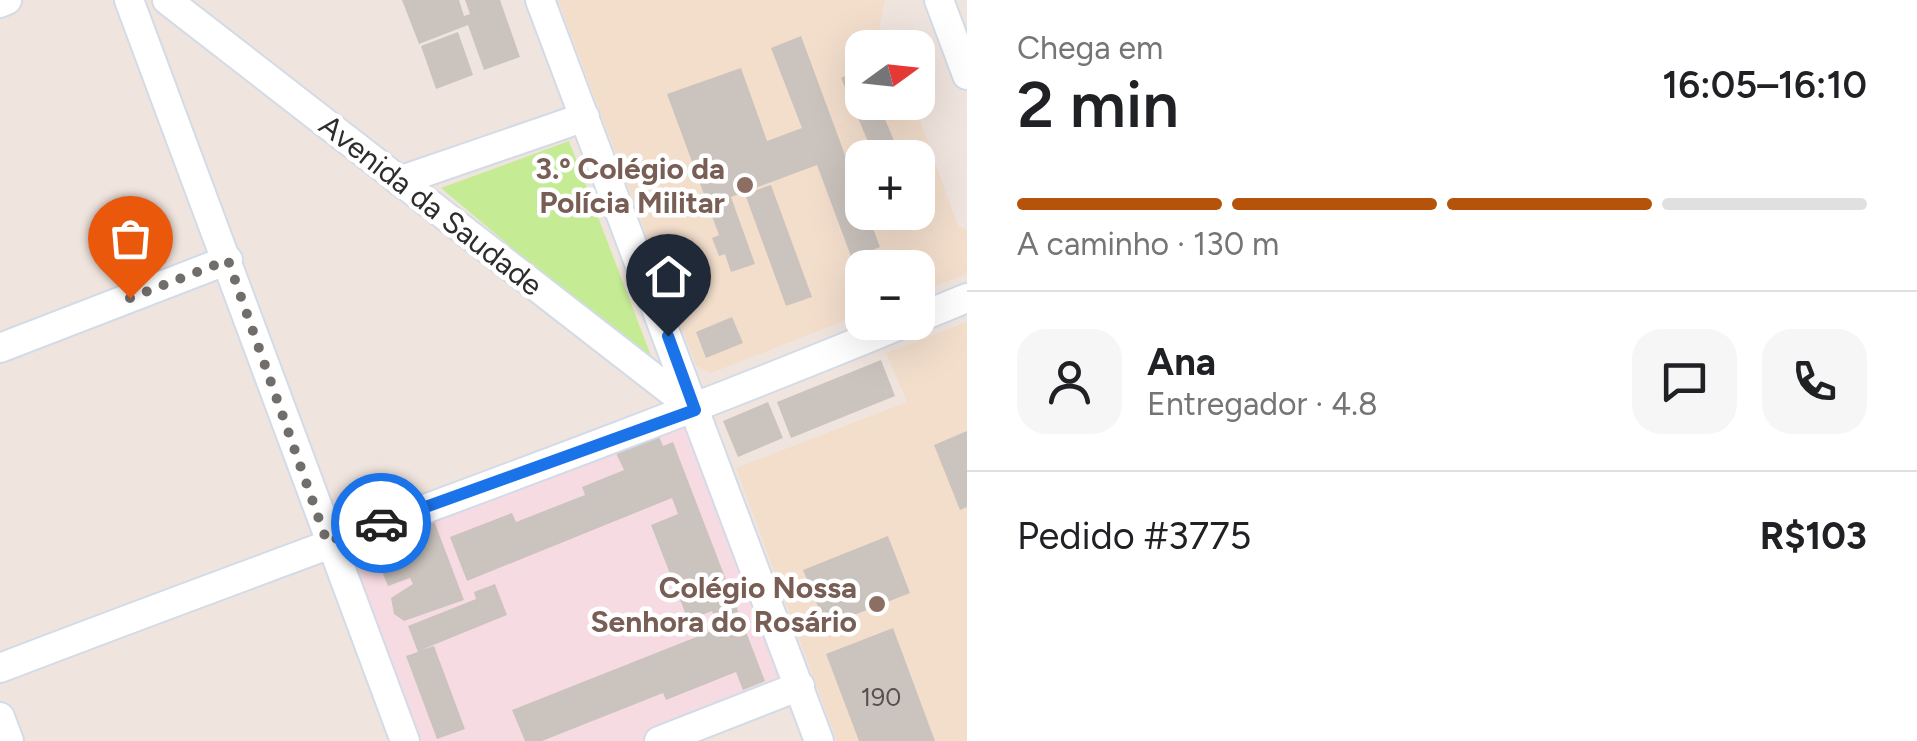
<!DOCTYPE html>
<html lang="pt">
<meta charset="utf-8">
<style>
body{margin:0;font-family:Figtree,sans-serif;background:#f6f6f6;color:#202124;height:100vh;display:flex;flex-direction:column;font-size:38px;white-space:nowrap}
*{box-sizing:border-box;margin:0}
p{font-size:32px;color:#757577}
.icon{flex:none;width:55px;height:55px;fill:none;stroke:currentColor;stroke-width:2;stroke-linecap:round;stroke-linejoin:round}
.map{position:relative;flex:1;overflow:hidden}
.drawer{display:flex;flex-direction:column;background:#fff;width:950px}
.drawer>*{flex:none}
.needle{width:65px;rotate:75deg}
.fabs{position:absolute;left:845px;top:30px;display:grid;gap:20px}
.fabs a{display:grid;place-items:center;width:90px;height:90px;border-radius:20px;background:#fff;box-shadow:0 10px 40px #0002;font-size:50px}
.pin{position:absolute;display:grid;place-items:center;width:85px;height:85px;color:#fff;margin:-102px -42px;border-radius:50% 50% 50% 0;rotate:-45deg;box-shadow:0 0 10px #0007}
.pin .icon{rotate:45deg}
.courier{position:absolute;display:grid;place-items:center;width:100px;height:100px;margin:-50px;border:8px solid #1a73e8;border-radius:50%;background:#fff;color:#222;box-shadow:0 2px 12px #0007}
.overview em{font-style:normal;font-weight:600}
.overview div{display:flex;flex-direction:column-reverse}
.overview{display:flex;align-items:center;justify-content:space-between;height:170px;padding:0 50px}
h1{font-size:65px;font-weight:600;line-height:75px}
.bar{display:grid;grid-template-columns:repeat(4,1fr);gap:15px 10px;align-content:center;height:120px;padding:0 50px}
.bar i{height:12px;border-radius:8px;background:#e0e0e0}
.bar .selected{background:#b45309}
.bar p{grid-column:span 4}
.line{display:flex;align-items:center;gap:25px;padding:0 50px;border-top:2px solid #e0e0e0}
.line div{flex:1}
.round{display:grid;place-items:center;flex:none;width:105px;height:105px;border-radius:30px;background:#f6f6f6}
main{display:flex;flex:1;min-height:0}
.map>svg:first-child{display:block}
.education{fill:#f3decc;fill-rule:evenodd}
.medical{fill:#f7dbe2}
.green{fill:#c5ec95}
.building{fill:#cbc3bd}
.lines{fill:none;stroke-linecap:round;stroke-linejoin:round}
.minor-casing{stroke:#d3dbe7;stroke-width:32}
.minor{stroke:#fff;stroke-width:28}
.done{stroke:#716d6b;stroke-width:10;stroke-dasharray:0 18}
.route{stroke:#1a73e8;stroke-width:12}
.education-dot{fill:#8d6e63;stroke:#fff;stroke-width:4}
.labels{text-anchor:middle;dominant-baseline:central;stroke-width:9;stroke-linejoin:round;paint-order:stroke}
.number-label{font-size:25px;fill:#545251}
.education-label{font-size:30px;font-weight:bold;fill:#785e54;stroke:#fff;text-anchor:end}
.street-label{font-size:30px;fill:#2d2d2d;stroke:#fff}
</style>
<main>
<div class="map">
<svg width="967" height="741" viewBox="0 0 967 741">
<rect width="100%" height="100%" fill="#f0e4de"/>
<!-- education -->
<path class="education" d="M558,0h327l-6,28 10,5 6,14 -33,1v54l52,1 44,123 9,4v44l-49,19v-25h-56v46l-151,59 -15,-7zM862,158h56v54h-56z
M967,322v419h-130l-101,-273 171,-66 -21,-49z"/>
<!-- medical -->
<path class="medical" d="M695,411l101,276 -142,54h-242l-74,-191z"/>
<!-- green -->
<path class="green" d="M569,141l87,228 -215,-181z"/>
<!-- building -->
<path class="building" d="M402,0h57l5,16 6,-2 -5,-14h35l20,57 -36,13 -16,-45 -49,19z
M458,32l15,43 -37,14 -15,-43z
M801,36l61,165v11h5l13,35 -28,12 -35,-94 -86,32 24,67 -24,8 -6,-18 -6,2 -7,-18 7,-3 -52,-141 74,-26 26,73 35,-13 -31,-80z
M862,68v34h16l23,56h-26l-34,-80z
M771,185l41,112 -26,9 -41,-112z
M732,317l11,26 -37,15 -10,-26z
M881,360l14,36 -104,42 -14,-36z
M768,402l15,36 -45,19 -15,-36z
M967,431v76l-7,3 -26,-65z
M658,434l5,12 10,-4 92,239 -22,9 -7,-18 -70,28 -3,-7 -121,48h-17l-13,-31 207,-82 -7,-17 -24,9 -37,-95 27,-11 -6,-16 -205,83 -17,-44 62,-24 4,9 69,-27 -3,-8 42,-17 -9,-19z
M433,518l31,82 -60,21 -10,-7 -3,-16 22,-14 -3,-6 -22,8 -18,-44z
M888,536l22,57 -84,33 -23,-56z
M495,584l12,31 -86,35 13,-4 31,83 -28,10 -31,-83 12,-4 -10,-26 68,-27 -2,-7z
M893,628l42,113h-76l-33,-87z"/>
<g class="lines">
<defs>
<path id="minor" d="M129,0l276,741
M167,0l527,409
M540,0l279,741
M939,0l28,75
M0,3l7,-3
M399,181l186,-64
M918,318l49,-20
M0,348l228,-88
M0,668c302,-116 608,-222 907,-346
M0,717l9,24
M659,741l141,-55"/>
</defs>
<!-- minor casing -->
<use href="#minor" class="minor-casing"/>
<!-- minor -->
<use href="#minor" class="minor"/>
</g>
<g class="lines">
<!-- done -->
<path class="done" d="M130,298l98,-38 99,282 54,-19"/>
<!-- route -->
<path class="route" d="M381,523l314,-113 -27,-74"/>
</g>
<!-- markers -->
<g class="education-dot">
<circle cx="745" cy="185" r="10"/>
<circle cx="877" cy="604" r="10"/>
</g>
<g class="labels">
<!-- number labels -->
<g class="number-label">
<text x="881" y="697">190</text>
</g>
<!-- education labels -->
<g class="education-label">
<text x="725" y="168">3.º Colégio da<tspan x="725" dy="34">Polícia Militar</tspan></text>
<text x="857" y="587">Colégio Nossa<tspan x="857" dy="34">Senhora do Rosário</tspan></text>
</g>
<!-- street labels -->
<g class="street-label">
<text transform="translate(431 205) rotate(38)">Avenida da Saudade</text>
</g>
</g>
</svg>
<div class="fabs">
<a><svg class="needle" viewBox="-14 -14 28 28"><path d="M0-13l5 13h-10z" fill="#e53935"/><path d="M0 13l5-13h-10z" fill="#757577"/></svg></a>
<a>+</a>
<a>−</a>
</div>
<div class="pin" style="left:130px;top:298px;background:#ea580c"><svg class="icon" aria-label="bag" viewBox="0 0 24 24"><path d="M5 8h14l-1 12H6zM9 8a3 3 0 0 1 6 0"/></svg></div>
<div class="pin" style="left:668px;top:336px;background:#1f2937"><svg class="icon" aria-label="home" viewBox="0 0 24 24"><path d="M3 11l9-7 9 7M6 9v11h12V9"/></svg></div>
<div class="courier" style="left:381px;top:523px"><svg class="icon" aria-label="car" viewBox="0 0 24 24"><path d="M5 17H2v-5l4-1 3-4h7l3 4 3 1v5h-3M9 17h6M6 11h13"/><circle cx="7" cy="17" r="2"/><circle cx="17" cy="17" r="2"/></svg></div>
</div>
<section class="drawer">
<div class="overview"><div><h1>2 min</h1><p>Chega em</p></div><em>16:05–16:10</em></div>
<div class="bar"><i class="selected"></i><i class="selected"></i><i class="selected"></i><i></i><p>A caminho · 130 m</p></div>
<div class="line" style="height:180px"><a class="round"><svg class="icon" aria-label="person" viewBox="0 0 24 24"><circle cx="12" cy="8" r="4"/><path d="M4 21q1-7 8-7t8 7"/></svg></a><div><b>Ana</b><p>Entregador · 4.8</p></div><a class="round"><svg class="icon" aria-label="chat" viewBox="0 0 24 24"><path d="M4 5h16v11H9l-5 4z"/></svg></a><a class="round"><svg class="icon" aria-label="phone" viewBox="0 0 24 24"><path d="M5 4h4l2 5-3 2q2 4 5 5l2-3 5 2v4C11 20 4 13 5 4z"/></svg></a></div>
<div class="line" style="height:130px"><div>Pedido #3775</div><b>R$103</b></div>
</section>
</main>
